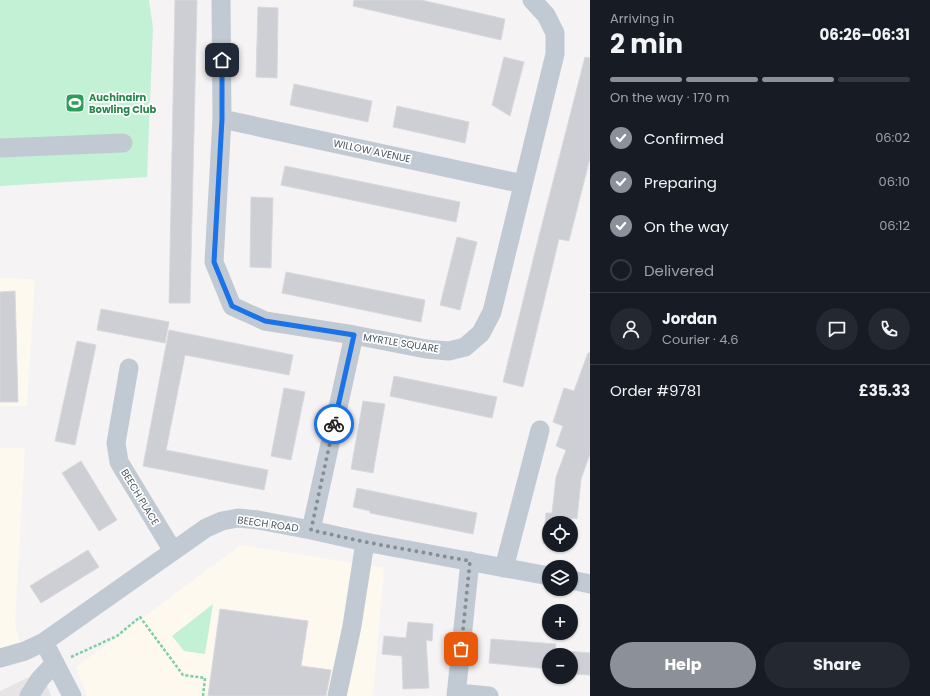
<!DOCTYPE html>
<meta charset="utf-8">
<style>
body{margin:0;font-family:Poppins,sans-serif;background:#242831;color:#f1f3f6;height:100vh;display:flex;flex-direction:column;font-size:15px;white-space:nowrap}
*{box-sizing:border-box;margin:0}
p{font-size:13px;color:#9ea1a6}
.icon{flex:none;width:22px;height:22px;fill:none;stroke:currentColor;stroke-width:2;stroke-linecap:round;stroke-linejoin:round}
.map{position:relative;flex:1;overflow:hidden}
.side{display:flex;flex-direction:column;background:#171b24;width:340px}
.side>*{flex:none}
.tools{position:absolute;left:542px;top:516px;display:grid;gap:8px}
.tools a{display:grid;place-items:center;width:36px;height:36px;border-radius:50%;background:#171b24;box-shadow:0 1px 3px #0004;font-size:20px}
.pin{position:absolute;display:grid;place-items:center;width:34px;height:34px;color:#fff;margin:-17px;border-radius:8px;box-shadow:0 2px 6px #0006}
.courier{position:absolute;display:grid;place-items:center;width:40px;height:40px;margin:-20px;border:3px solid #1a73e8;border-radius:50%;background:#fff;color:#222;box-shadow:0 1px 5px #0007}
.headline em{font-style:normal;font-weight:700}
.headline div{display:flex;flex-direction:column-reverse}
.headline{display:flex;align-items:center;justify-content:space-between;height:68px;padding:0 20px}
h1{font-size:26px;font-weight:700;line-height:30px}
.bar{display:grid;grid-template-columns:repeat(4,1fr);gap:6px 4px;align-content:center;height:48px;padding:0 20px}
.bar i{height:5px;border-radius:3px;background:#363941}
.bar .on{background:#8c9099}
.bar p{grid-column:span 4}
.line{display:flex;align-items:center;gap:10px;padding:0 20px;border-top:1px solid #363941}
.line div{flex:1}
.round{display:grid;place-items:center;flex:none;width:42px;height:42px;border-radius:21px;background:#242831}
ol{padding:0 20px;list-style:none}
li{display:flex;align-items:center;gap:12px;height:44px}
li p{margin-inline-start:auto}
li .icon{padding:4px;border-radius:50%;background:#8c9099;color:#fff;stroke-width:4}
li:last-child{color:#9ea1a6}
li i{width:22px;height:22px;border:2px solid #363941;border-radius:50%}
.action{display:flex;gap:8px;margin-top:auto;padding:8px 20px}
.action a{flex:1;height:46px;border-radius:24px;background:#8c9099;color:#fff;font-size:16px;font-weight:700;line-height:46px;text-align:center}
.action a+a{background:#242831;color:#f1f3f6}
main{display:flex;flex:1;min-height:0}
.map>svg:first-child{display:block}
.commercial{fill:#fdf9ef}
.education{fill:#e6e4e5}
.green{fill:#c3f1d5}
.building{fill:#cdcfd5;stroke:#d7d9de}
.lines{fill:none;stroke-linecap:round;stroke-linejoin:round}
.path{stroke:#7ad0a6;stroke-width:2.5;stroke-dasharray:3 2;stroke-linecap:butt}
.minor{stroke:#c1cad2;stroke-width:19}
.done{stroke:#868d94;stroke-width:4;stroke-dasharray:0 7.2}
.route{stroke:#1a73e8;stroke-width:5}
.labels{text-anchor:middle;dominant-baseline:central;stroke-width:3.5;stroke-linejoin:round;paint-order:stroke}
.leisure-label{font-size:10px;font-weight:bold;fill:#27864d;stroke:#fff;text-anchor:start}
.street-label{font-size:10px;fill:#4a5661;stroke:#fff}
</style>
<main>
<div class="map">
<svg width="590" height="696" viewBox="0 0 590 696">
<rect width="100%" height="100%" fill="#f5f3f3"/>
<!-- commercial -->
<path class="commercial" d="M0,278l35,1 -8,127h-27z
M0,448h25l-10,176 7,25 -22,-1z
M241,545l143,23 -11,128h-286l-11,-29z"/>
<!-- education -->
<path class="education" d="M42,671l9,25h-51v-5z"/>
<!-- green -->
<path class="green" d="M0,0h149l4,28 -6,149 -147,9z
M213,604l-8,50 -21,-3 -12,-15z"/>
<!-- building -->
<path class="building" d="M175,0h22l-7,303h-21z
M354,0h67l84,19 -4,21 -148,-34z
M258,7l20,1 -1,70 -21,-1z
M504,57l20,5 -14,54 -18,-11z
M585,57l5,1v100l-21,83 -10,-2 -36,148 -20,-5 34,-138z
M294,84l78,17 -4,21 -78,-17z
M397,106l72,16 -4,21 -72,-16z
M285,166l175,36 -4,20 -175,-37z
M251,197l22,1 -2,70 -21,-1z
M457,237l20,5 -17,68 -20,-5z
M286,272l139,28 -4,22 -139,-29z
M15,291l3,111h-18v-110z
M101,309l68,13 -4,21 -68,-13z
M169,330l124,25 -4,20 -104,-20 -19,95 102,20 -4,20 -121,-24z
M77,341l19,4 -21,100 -20,-4z
M588,353h2v101l-9,25 -4,40 -5,-1 -1,8v-3h-22v21l-6,-1 3,-30h6l4,-36 10,-27 -10,-4 7,-20 -10,-4 11,-34 10,3z
M394,376l103,21 -5,21 -102,-22z
M284,388l21,4 -14,68 -20,-4z
M363,401l22,3 -12,69 -22,-4z
M81,461l36,59 -18,11 -37,-58z
M357,488l120,25 -4,21 -103,-21v-2l-17,-4z
M88,550l11,17 -58,36 -11,-17z
M220,609l88,12 -7,45 30,4 -5,26h-118z
M408,622l25,2 -1,17 -6,-1 3,48 -26,1 -1,-33 -20,-2 2,-18 22,2z
M491,639l65,5 -1,6 35,3v22l-19,-1v-19h-22v14l-60,-6z"/>
<g class="lines">
<!-- path -->
<path class="path" d="M71,657l46,-21 23,-19 43,58 22,3 -2,18"/>
<!-- minor -->
<path class="minor" d="M221,0l1,119 -8,143 18,44 33,15 89,14 72,14 23,2 16,-4 16,-14 11,-21 63,-258v-21l-9,-18 -14,-15
M222,119l301,65
M0,148l123,-5
M129,368l-13,75 3,19 54,89
M311,530l43,-195
M504,568l36,-138
M571,580l19,4
M44,642l28,54
M0,658l25,-7 19,-9 162,-114 16,-7 16,-3 20,2 53,10 54,12 184,34
M457,693l32,3
M29,696l11,-17 15,-16
M337,696l15,-70 13,-84
M456,696l14,-135"/>
</g>
<g class="lines">
<!-- done -->
<path class="done" d="M334,424l-23,106 54,12 105,19 -9,88"/>
<!-- route -->
<path class="route" d="M222,60v59l-8,143 18,44 33,15 89,14 -20,89"/>
</g>
<!-- icons -->
<defs>
<symbol id="stadium-square" viewBox="-11 -11 22 22"><rect x="-9" y="-9" width="18" height="18" rx="4" fill="#2e9e5b" stroke="#fff"/><path d="M0-5a6.5 5 0 1 0 0 10a6.5 5 0 1 0 0-10ZM-3.5-1.8h7v3.6h-7Z" fill="#fff"/></symbol>
</defs>
<g fill-rule="evenodd">
<use href="#stadium-square" x="64" y="92" width="22" height="22"/>
</g>
<g class="labels">
<!-- leisure labels -->
<g class="leisure-label">
<text x="89" y="97">Auchinairn<tspan x="89" dy="12">Bowling Club</tspan></text>
</g>
<!-- street labels -->
<g class="street-label">
<text transform="translate(372 151) rotate(12)">WILLOW AVENUE</text>
<text transform="translate(401 343) rotate(9)">MYRTLE SQUARE</text>
<text transform="translate(140 497) rotate(59)">BEECH PLACE</text>
<text transform="translate(268 524) rotate(8)">BEECH ROAD</text>
</g>
</g>
</svg>
<div class="tools">
<a><svg class="icon" aria-label="locate" viewBox="0 0 24 24"><circle cx="12" cy="12" r="6"/><path d="M12 2v4M12 18v4M2 12h4M18 12h4"/></svg></a>
<a><svg class="icon" aria-label="layers" viewBox="0 0 24 24"><path d="M12 4l9 5-9 5-9-5zM3 14l9 5 9-5"/></svg></a>
<a>+</a>
<a>−</a>
</div>
<div class="pin" style="left:461px;top:649px;background:#ea580c"><svg class="icon" aria-label="bag" viewBox="0 0 24 24"><path d="M5 8h14l-1 12H6zM9 8a3 3 0 0 1 6 0"/></svg></div>
<div class="pin" style="left:222px;top:60px;background:#1f2937"><svg class="icon" aria-label="home" viewBox="0 0 24 24"><path d="M3 11l9-7 9 7M6 9v11h12V9"/></svg></div>
<div class="courier" style="left:334px;top:424px"><svg class="icon" aria-label="bike" viewBox="0 0 24 24"><circle cx="6" cy="16" r="4"/><circle cx="18" cy="16" r="4"/><path d="M6 16l4-8h5l3 8M10 8l3 8H6M13 5h3"/></svg></div>
</div>
<section class="side">
<div class="headline"><div><h1>2 min</h1><p>Arriving in</p></div><em>06:26–06:31</em></div>
<div class="bar"><i class="on"></i><i class="on"></i><i class="on"></i><i></i><p>On the way · 170 m</p></div>
<ol>
<li><svg class="icon" aria-label="check" viewBox="0 0 24 24"><path d="M5 12l5 5 9-10"/></svg>Confirmed<p>06:02</p></li>
<li><svg class="icon" aria-label="check" viewBox="0 0 24 24"><path d="M5 12l5 5 9-10"/></svg>Preparing<p>06:10</p></li>
<li><svg class="icon" aria-label="check" viewBox="0 0 24 24"><path d="M5 12l5 5 9-10"/></svg>On the way<p>06:12</p></li>
<li><i></i>Delivered</li>
</ol>
<div class="line" style="height:72px"><a class="round"><svg class="icon" aria-label="person" viewBox="0 0 24 24"><circle cx="12" cy="8" r="4"/><path d="M4 21q1-7 8-7t8 7"/></svg></a><div><b>Jordan</b><p>Courier · 4.6</p></div><a class="round"><svg class="icon" aria-label="chat" viewBox="0 0 24 24"><path d="M4 5h16v11H9l-5 4z"/></svg></a><a class="round"><svg class="icon" aria-label="phone" viewBox="0 0 24 24"><path d="M5 4h4l2 5-3 2q2 4 5 5l2-3 5 2v4C11 20 4 13 5 4z"/></svg></a></div>
<div class="line" style="height:52px"><div>Order #9781</div><b>£35.33</b></div>
<div class="action"><a>Help</a><a>Share</a></div>
</section>
</main>
